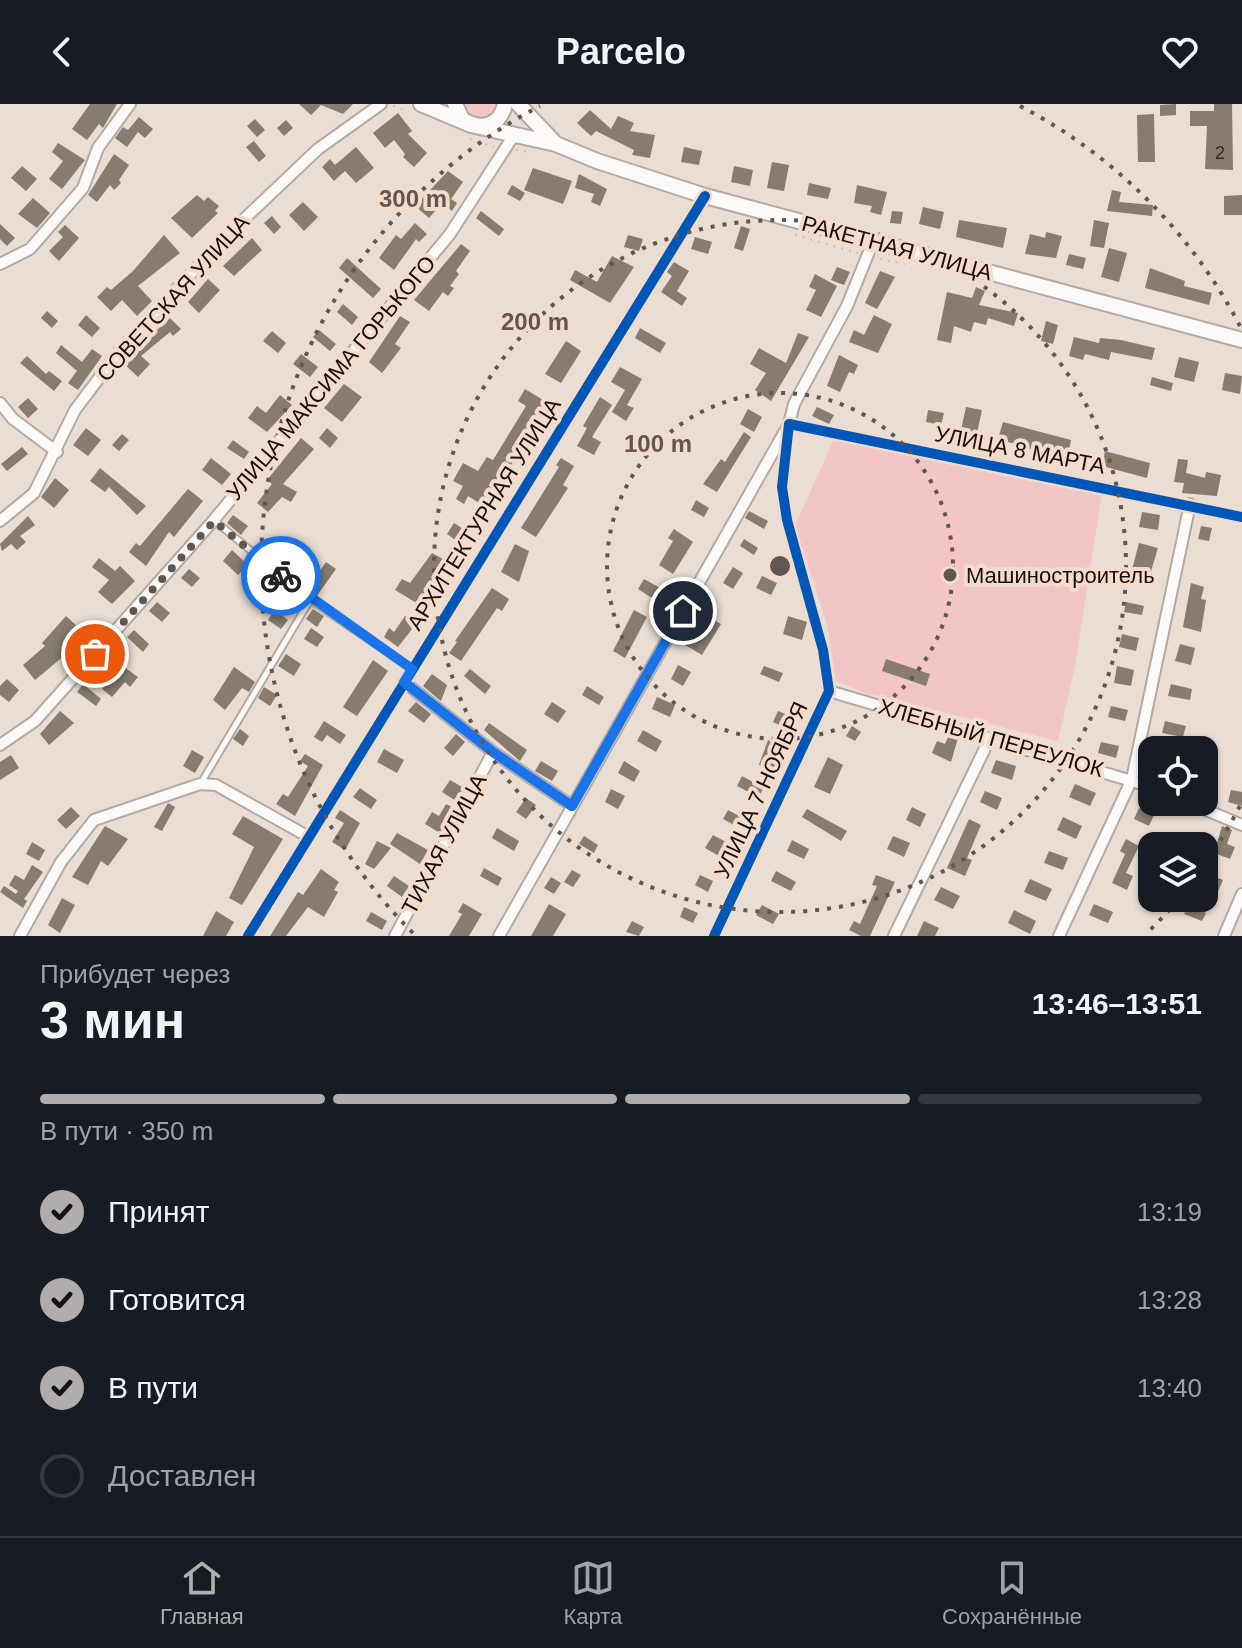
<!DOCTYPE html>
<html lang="ru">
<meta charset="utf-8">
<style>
body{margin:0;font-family:Helvetica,sans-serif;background:#20242c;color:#f1f3f6;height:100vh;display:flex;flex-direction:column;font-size:30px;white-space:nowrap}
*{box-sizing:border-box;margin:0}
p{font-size:26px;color:#9ea1a6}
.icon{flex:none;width:44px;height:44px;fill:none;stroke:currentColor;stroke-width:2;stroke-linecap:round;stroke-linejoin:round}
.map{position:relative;height:832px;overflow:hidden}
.details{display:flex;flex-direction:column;background:#171b24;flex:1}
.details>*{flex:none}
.buttons{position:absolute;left:1138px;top:632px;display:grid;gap:16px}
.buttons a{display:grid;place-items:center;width:80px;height:80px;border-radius:16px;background:#171b24;box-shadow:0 2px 6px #0004;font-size:40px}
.pin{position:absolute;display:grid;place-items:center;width:68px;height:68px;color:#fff;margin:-34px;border:4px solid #fff;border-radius:50%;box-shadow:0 2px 8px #0007}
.courier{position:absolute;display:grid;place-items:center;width:80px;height:80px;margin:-40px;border:6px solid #1a73e8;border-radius:50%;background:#fff;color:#222;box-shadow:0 2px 10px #0007}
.headline em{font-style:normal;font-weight:700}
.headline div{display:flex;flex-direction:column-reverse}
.headline{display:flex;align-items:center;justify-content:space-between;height:136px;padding:0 40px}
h1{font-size:52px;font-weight:700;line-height:60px}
.bar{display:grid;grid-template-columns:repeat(4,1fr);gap:12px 8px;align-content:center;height:96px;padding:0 40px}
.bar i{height:10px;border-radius:6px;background:#363941}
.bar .current{background:#b0adac}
.bar p{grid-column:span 4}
ol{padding:0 40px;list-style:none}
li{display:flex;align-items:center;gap:24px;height:88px}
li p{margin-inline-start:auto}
li .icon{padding:8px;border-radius:50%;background:#b0adac;color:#111;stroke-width:4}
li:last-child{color:#9ea1a6}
li i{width:44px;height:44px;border:4px solid #363941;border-radius:50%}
header{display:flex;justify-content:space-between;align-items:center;height:104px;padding:0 40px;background:#171b24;font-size:36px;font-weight:700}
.tabs{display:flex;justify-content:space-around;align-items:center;height:112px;border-top:2px solid #363941;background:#171b24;font-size:22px;color:#9ea1a6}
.tabs a{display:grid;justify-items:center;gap:4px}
.tabs .current{color:#b0adac}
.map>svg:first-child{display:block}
.green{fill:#f1c6c5}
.building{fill:#877c6e}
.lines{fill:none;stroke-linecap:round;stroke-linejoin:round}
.lane-casing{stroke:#b4aaa3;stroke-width:9}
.street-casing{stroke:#b4aaa3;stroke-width:14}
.secondary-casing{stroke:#b4aaa3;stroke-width:18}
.path{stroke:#c3bfbc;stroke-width:2;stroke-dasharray:2 6;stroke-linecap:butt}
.lane{stroke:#fcfaf9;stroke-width:5}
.street{stroke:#fcfaf9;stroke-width:10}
.secondary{stroke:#fcfaf9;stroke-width:14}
.cycleway-casing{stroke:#f3dccb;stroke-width:15}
.cycleway{stroke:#0057b8;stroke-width:10}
.done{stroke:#615751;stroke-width:8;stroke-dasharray:0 14.4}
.route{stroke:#1a73e8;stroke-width:10}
.ring{fill:none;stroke:#615751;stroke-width:4;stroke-dasharray:4 8}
.poi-dot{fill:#615751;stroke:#f3dccb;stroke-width:3}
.labels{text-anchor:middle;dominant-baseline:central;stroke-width:8;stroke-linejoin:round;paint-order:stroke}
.number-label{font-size:18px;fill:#332a23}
.street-label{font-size:22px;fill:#170f0a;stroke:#f3dccb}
.poi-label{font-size:22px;fill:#170f0a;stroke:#f3dccb;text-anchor:start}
.centre{fill:#615751;stroke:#f3dccb;stroke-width:4}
.ring-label{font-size:24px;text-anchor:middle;font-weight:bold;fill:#615751;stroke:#f3dccb;stroke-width:8;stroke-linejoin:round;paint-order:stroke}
</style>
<header><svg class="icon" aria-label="back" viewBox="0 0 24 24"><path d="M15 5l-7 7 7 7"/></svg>Parcelo<svg class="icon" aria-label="heart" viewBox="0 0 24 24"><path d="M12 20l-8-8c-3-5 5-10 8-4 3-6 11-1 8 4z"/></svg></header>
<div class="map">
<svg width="1242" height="832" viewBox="0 0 1242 832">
<rect width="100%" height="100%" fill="#eaddd4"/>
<!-- green -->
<path class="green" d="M460,0h39l-9,16 -22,-2z
M834,335l39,8 9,-4 220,50 -27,173 -17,75 -192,-48 -30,-12 -9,-57 -32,-98z"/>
<!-- building -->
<path class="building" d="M90,0h27l-14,24 -4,-4 -12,16 -15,-11z
M299,0h54l-10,10 -22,-9 -10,10z
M1176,0v11l-16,1v-11z
M1214,0h18l1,66 -28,-1 2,-43h-17v-15h24z
M590,6l21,19 7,-13 16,7 -4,8 25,4 -5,23 -18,-3 2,-5 -38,-19 -5,5 -14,-13z
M398,9l14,18 -4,3 19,19 -13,14 -11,-10 2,-3 -11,-14 -9,8 -12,-15z
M1154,10l1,48h-17l-1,-47z
M139,13l14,12 -8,9 -7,-6 -11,15 -12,-9 8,-11 5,3z
M255,15l10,11 -8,7 -10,-11z
M286,16l7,8 -9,8 -7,-8z
M254,37l12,15 -7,6 -13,-15z
M58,39l27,17 -23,29 -13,-10 14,-18 -11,-9z
M356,43l18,21 -18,15 -11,-12 -11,10 -12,-14 8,-8 5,6z
M684,43l18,4 -3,14 -18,-3z
M114,50l15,11 -10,15 2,3 -7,7 -4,-5 -13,17 -9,-7z
M772,58l17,3 -5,26 -17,-3z
M22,62l15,13 -11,12 -15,-13z
M734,62l19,4 -3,16 -19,-4z
M533,64l39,13 -9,23 -39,-14z
M448,67l15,11 -12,17 6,4 -5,8 -10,-8 -13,15 -14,-12z
M579,70l28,15 -7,17 -9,-4 3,-8 -19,-6z
M809,79l22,5 -3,11 -21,-4z
M512,81l13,8 -5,8 -13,-7z
M857,81l30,7 -6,23 -11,-3 2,-6 -18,-3z
M1112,86l9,2 -2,10 34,3 -1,11 -45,-5z
M197,91l7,6 4,-4 11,9 -4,5 3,2 -26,25 -21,-20z
M1242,91v20h-18v-19z
M33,94l17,15 -13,15 -19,-14z
M303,98l15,15 -14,14 -15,-16z
M923,103l21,5 -4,17 -21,-5z
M481,107l23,18 -5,7 -23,-18z
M892,107l11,1 -2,12 -11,-1z
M272,112l9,11 -7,7 -10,-11z
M959,116l48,8 -4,20 -47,-11z
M1094,116l15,3 -5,25 -14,-2z
M415,119l12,11 -8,8 -3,-3 -22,31 -15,-12 17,-23 5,4z
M0,120l15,14 -8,8 -7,-7z
M65,121l14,13 -20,23 -10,-10 14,-14 -5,-5z
M741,122l9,3 -7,22 -9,-3z
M1046,128l16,4 -6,22 -31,-4 5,-20 15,4z
M164,131l16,18 -42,33 14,15 -15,15 -15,-16 -11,11 -14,-14 10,-10 4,3 22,-19z
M628,131l15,4 -4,12 -15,-4z
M695,133l17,5 -4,12 -17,-5z
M252,134l10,12 -28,26 -11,-10z
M461,140l9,7 -14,20 3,3 -9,12 4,2 -6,8 -5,-4 -14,19 -15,-11z
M1109,144l18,5 -8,29 -18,-5z
M1069,150l17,4 -3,11 -17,-4z
M612,152l22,11 -24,36 -40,-23 5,-10 22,12z
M347,154l34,31 -8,9 -34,-30z
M674,158l15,9 -12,20 10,7 -5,8 -21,-14 11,-16 -5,-4z
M837,163l13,5 -6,13 -13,-5z
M1150,164l35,13 -1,5 28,7 -3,12 -64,-17z
M880,167l15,6 -18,32 -12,-6z
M815,170l22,12 -16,31 -15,-7 10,-20 -7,-3z
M208,175l12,11 -21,23 -11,-11z
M976,183l9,4 -6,14 39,8 -4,13 -26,-8 -2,7 -12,-3 -3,10 -17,-6 -3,17 -14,-3 10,-48 25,6z
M343,200l15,13 -6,8 -15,-13z
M47,207l11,10 -6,7 -11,-10z
M86,211l14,13 -8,9 -14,-12z
M874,211l18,9 -14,29 -29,-11 5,-12 10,5z
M400,212l10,6 -15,22 6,4 -19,25 -13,-11z
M170,214l11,11 -8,7 -3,-4 -29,24 9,8 -12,13 -16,-15z
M1046,217l12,4 -5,19 -12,-3z
M640,224l26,15 -6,10 -25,-15z
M319,226l17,14 -6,7 -17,-14z
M272,227l14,12 -8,10 -15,-12z
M798,229l11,4 -38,64 -16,-11 11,-17 -16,-9 9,-16 27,15z
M1074,233l25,6 1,-5 21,2 34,8 -3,12 -41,-8 -2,8 -24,-6 -2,6 -14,-4z
M566,237l15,10 -20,32 -16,-9z
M61,241l21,17 10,-13 10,7 -24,34 -10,-7 9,-12 -21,-18z
M301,250l17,13 -8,10 -17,-13z
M839,251l19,10 -4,9 -5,-2 -9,20 -13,-6z
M27,252l19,18 3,-3 13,10 -8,10 -34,-28z
M1179,253l20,5 -5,20 -20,-5z
M620,263l22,12 -15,26 7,3 -8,13 -14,-9 13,-22 -14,-8z
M1225,269l17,3 -2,18 -18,-4z
M1152,273l21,6 -2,8 -21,-6z
M344,280l18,13 -20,25 -18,-14z
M525,285l23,14 -20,36 -44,67 -16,-10 -4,8 -8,-5 7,-13 -10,-5 10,-18 15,8 9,-14 6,3 33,-54 -8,-5z
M280,291l12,10 -25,27 -19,-14 9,-12 9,7z
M600,293l12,8 -20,32 9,5 -7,13 -17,-9 10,-18 -4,-2z
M28,294l10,11 -10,9 -10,-11z
M817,303l17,8 -5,9 -17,-8z
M966,303l16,3 -5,23 -16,-3z
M748,305l14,8 -8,15 -14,-8z
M928,306l16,3 -3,12 -15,-3z
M1003,318l68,18 -4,20 -69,-21z
M86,324l15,12 -13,16 -15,-11z
M327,324l11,10 -8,10 -11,-10z
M744,328l7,5 -34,55 -14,-8 18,-25 4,3z
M122,330l7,6 -10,11 -7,-6z
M301,334l13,11 -31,35 14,8 -6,10 -9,-5 -14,15 -11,-9 15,-19 -5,-4z
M233,336l16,12 -5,7 -17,-11z
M22,343l6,7 -21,17 -6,-7z
M1105,347l45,12 -3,15 -45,-12z
M211,354l20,16 -9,11 -20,-15z
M561,354l13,8 -11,19 5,3 -32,49 -15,-9 38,-61 -3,-2z
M1178,355l10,1 -2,13 19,5 1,-6 15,3 -4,21 -35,-3 2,-10 -10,-1z
M100,364l46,38 -9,9 -28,-28 -4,5 -15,-11z
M55,374l14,12 -15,18 -13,-11z
M188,385l15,12 -29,36 -5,-5 -23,34 -17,-14 7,-9 4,3z
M696,396l13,8 -5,9 -13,-7z
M749,407l19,10 -4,8 -19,-11z
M1142,408l18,3 -2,15 -19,-3z
M233,411l15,11 -7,9 -14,-12z
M28,412l7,9 -15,11 6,6 -9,8 -6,-6 -9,7 -2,-7z
M454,419l14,9 -7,12 -14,-10z
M1201,422l11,2 -3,13 -11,-2z
M674,425l19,13 -20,32 -14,-9 14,-24 -5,-3z
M744,435l14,9 -4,7 -14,-9z
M1139,439l19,5 -10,33 -18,-4z
M515,440l14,7 -10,31 -18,-10z
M232,446l16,15 -10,10 -15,-14z
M432,449l18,10 -27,44 -28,-17 7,-11 8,4z
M99,454l16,13 5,-5 15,15 -23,23 -14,-12 11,-12 -17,-13z
M326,458l10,7 -20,28 -13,-10 12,-18 4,3z
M733,463l10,6 -10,16 -10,-6z
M189,465l11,9 -8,9 -11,-9z
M762,472l15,7 -6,12 -15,-7z
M644,475l18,10 -7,11 -17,-11z
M1191,479l13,4 -3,12 5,1 -5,32 -18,-5z
M492,484l17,11 -7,12 -5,-3 -36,53 -12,-8 8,-11 -2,-1z
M157,498l13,11 -8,9 -13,-11z
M1126,498l18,4 -2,9 -18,-3z
M313,505l11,7 -7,11 -11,-8z
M275,506l13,10 -7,9 -13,-9z
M634,506l13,7 -22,41 -12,-7z
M703,510l18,10 -19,31 -17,-10z
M66,512l12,11 -14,15 7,8 -36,30 -12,-15 22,-19 -3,-3z
M405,512l11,8 -18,23 -14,-10 5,-9 5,4z
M788,512l19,6 -5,18 -19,-6z
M311,524l13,9 -7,10 -13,-8z
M134,526l15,14 -6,8 -16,-15z
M1122,530l17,4 -3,13 -17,-4z
M1180,540l15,4 -4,17 -16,-4z
M286,550l15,10 -7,12 -16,-10z
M110,553l28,20 -8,10 -5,-5 -13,15 -10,-8 13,-14 -12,-10z
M886,555l44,15 -4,12 -44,-15z
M373,556l15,11 -31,45 -14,-9z
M678,561l13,7 -8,14 -12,-7z
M764,562l19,7 -4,9 -19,-8z
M1117,562l17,4 -3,16 -17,-3z
M234,563l21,15 -6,10 -7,-4 -17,22 -12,-10z
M470,565l21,17 -6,8 -21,-18z
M432,570l15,11 -6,16 -18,-15z
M7,575l12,11 -10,12 -9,-7v-9z
M83,580l18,15 -5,7 -19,-14z
M1171,580l21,5 -2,11 -22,-4z
M587,582l17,11 -5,8 -17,-10z
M264,583l13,8 -7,11 -12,-8z
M657,593l18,8 -5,12 -18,-8z
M416,598l15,12 -7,9 -16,-12z
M552,598l14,9 -8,12 -14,-9z
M1111,602l17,4 -3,11 -17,-4z
M60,607l14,12 -25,22 -9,-11z
M778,607l17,7 -5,12 -17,-8z
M324,617l22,14 -6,9 -13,-9 -5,7 -8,-5z
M1165,617l21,5 -3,11 -21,-4z
M489,619l38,27 -7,11 -36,-31z
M852,622l9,6 -6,9 -9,-5z
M240,625l9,7 -6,10 -10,-7z
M643,626l19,11 -6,11 -19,-11z
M456,630l9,8 -12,14 -9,-8z
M949,631l9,3 -7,24 -19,-9 5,-12 8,3z
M768,636l17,9 -12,24 -14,-8z
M1101,638l18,4 -3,12 -18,-5z
M384,645l20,11 -7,13 -20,-11z
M192,646l12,7 -9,16 -12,-7z
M305,650l18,11 -28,51 -19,-12 7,-10 5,3 20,-31 -8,-5z
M11,651l8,13 -19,12v-18z
M828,653l15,8 -13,29 -16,-7z
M996,656l20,6 -4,14 -21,-7z
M541,657l17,10 -6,10 -17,-10z
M624,657l16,10 -6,11 -16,-9z
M742,672l22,12 -6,9 -21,-11z
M450,676l14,8 -8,13 -14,-9z
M1075,680l21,9 -6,13 -21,-9z
M360,684l17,12 -6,9 -18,-12z
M611,685l14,7 -7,13 -13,-7z
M1231,686l11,2v14l-14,-4z
M985,687l17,7 -5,12 -17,-8z
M526,694l10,7 -10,14 -10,-7z
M168,699l7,4 -13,24 -8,-4z
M446,700l8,4 -14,25 -15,-9 7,-12 7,4z
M71,703l9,9 -14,13 -9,-9z
M912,703l14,7 -6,13 -14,-7z
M1139,704l15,7 -5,11 -15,-7z
M807,705l40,22 -6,10 -39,-24z
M340,706l20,13 -15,27 -13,-8 12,-19 -9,-5z
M728,706l15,8 -5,9 -15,-8z
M243,712l40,23 -41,66 -13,-7 25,-51 -22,-13z
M1063,713l19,9 -6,13 -19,-9z
M969,715l12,6 -14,33 5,2 -7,16 -18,-8z
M105,722l23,13 -20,27 -7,-5 -13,24 -16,-8z
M1222,722l10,4 -5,14 8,3 -5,12 -16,-6z
M497,724l22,13 -5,10 -22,-13z
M397,729l31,17 -8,14 -30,-20z
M713,731l13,7 -2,5 7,4 -5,9 -21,-12z
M584,732l14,9 -4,8 -15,-9z
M893,732l17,7 -6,14 -17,-8z
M1126,735l13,7 -13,27 7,3 -6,14 -15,-7 13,-29 -5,-3z
M792,736l17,9 -5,10 -17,-8z
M377,737l14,7 -17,21 -9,-5z
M32,738l13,8 -6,11 -13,-7z
M1049,747l19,7 -5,12 -19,-7z
M32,761l11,7 -19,27 3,2 -4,7 -23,-16 4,-6 12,8 2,-3 -9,-6 6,-10 9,5z
M484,764l18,10 -4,8 -18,-10z
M321,765l18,13 -5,8 4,2 -14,25 -16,-10 -22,29h-16l28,-44 5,3z
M572,766l9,5 -8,12 -9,-5z
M776,767l20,11 -5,9 -20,-10z
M1204,768l19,8 -5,11 -14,-6z
M700,771l13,6 -5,11 -13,-7z
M876,771l19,7 -25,54h-9l-12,-6 5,-9 6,3 17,-38 -5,-1z
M394,772l15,10 -7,11 -15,-11z
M551,773l10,6 -7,11 -10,-6z
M1030,775l22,10 -6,12 -22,-9z
M941,783l19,9 -7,13 -19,-9z
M62,794l13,7 -15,28 -12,-8z
M463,799l19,11 -13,22h-20l13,-22 -4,-2z
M549,800l17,10 -13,22h-22z
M1094,800l19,8 -5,11 -19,-8z
M762,801l17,9 -6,10 -17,-9z
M1188,801l18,8 -4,8 -18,-7z
M684,803l14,6 -5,10 -13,-6z
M1014,806l22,11 -6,13 -22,-11z
M216,807l18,11 -8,14h-23z
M371,808l16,9 -5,9 -16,-9z
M632,817l12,6 -5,9 -13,-4z
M924,817l15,7 -4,8h-18z"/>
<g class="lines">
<defs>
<path id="lane" d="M215,417l95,79 101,68
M201,679l109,-183"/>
<path id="street" d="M0,160l30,-15 53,-61 15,-40 32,-44
M0,299l13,16 44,33
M0,417l34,-28 41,-83 46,-61 100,-108 97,-92 63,-45
M404,578l89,70 79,54
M829,587l323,96
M0,641l35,-24 178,-200 237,-287 64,-99
M1187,698l55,23
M20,832l41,-74 33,-42 106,-36 16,1 91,51
M248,832l457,-740
M395,832l98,-184
M499,832l290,-512 5,-20 53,-98 26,-64
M714,832l115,-245 -6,-41 -36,-130 -5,-33 7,-63 453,93
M894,832l96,-198
M1059,832l73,-157 58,-275
M1224,832l18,-42"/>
<path id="secondary" d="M421,0l50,21 85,19 41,17 108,35 537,144
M455,0l7,15c18,12 38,8 43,-15
M518,0l38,40"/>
</defs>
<!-- lane casing -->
<use href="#lane" class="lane-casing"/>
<!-- street casing -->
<use href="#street" class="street-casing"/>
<!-- secondary casing -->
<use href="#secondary" class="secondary-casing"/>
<!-- path -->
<path class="path" d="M393,2l16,5
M470,35l24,8
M516,46l13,2
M795,131l63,18
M880,155l25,5"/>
<!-- lane -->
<use href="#lane" class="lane"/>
<!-- street -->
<use href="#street" class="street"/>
<!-- secondary -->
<use href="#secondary" class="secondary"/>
<defs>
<path id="cycleway" d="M248,832l457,-740
M714,832l115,-245 -6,-41 -36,-130 -5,-33 7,-63 453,93"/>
</defs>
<!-- cycleway casing -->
<use href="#cycleway" class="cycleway-casing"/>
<!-- cycleway -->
<use href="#cycleway" class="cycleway"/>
</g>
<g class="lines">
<!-- done -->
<path class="done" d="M95,550l119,-133 67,55"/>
<!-- route -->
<path class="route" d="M281,472l131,93 -8,13 89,70 79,54 111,-195"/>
</g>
<!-- distance rings -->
<g class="ring">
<circle cx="780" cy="462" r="173"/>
<circle cx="780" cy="462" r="346"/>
<path d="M1240 702A519 519 0 0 1 1205 760M1178 796A519 519 0 0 1 1147 829M413 829A519 519 0 0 1 540 2M1020 2A519 519 0 0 1 1240 222"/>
</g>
<!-- markers -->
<circle class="poi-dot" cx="950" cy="471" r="8"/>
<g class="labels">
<!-- number labels -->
<g class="number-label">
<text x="1220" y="49">2</text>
</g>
<!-- street labels -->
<g class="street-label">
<text transform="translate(897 144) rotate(15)">РАКЕТНАЯ УЛИЦА</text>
<text transform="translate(173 194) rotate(-48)">СОВЕТСКАЯ УЛИЦА</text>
<text transform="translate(331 274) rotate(-50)">УЛИЦА МАКСИМА ГОРЬКОГО</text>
<text transform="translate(1020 346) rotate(11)">УЛИЦА 8 МАРТА</text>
<text transform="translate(484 410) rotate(-58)">АРХИТЕКТУРНАЯ УЛИЦА</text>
<text transform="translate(991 634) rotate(16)">ХЛЕБНЫЙ ПЕРЕУЛОК</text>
<text transform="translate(761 686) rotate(-65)">УЛИЦА 7 НОЯБРЯ</text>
<text transform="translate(444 740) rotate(-62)">ТИХАЯ УЛИЦА</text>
</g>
<!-- poi labels -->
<g class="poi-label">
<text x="966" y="471">Машиностроитель</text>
</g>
</g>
<circle cx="780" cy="462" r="12" class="centre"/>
<g class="ring-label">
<text x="413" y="103">300 m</text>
<text x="535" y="226">200 m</text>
<text x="658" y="348">100 m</text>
</g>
</svg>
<div class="buttons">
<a><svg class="icon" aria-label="locate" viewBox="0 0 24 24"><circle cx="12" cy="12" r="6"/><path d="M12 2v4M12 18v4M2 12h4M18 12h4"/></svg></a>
<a><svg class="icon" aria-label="layers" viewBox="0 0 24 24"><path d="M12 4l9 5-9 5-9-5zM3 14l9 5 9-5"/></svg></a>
</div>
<div class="pin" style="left:95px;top:550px;background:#ea580c"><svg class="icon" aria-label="bag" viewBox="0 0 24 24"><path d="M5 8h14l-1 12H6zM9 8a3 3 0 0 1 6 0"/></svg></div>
<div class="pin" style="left:683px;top:507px;background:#1f2937"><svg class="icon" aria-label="home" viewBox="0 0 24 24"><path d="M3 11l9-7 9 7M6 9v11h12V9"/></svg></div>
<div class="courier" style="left:281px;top:472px"><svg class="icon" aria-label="bike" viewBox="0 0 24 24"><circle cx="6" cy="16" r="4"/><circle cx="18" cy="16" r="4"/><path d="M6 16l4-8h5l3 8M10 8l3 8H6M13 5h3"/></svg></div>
</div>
<section class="details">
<div class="headline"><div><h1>3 мин</h1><p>Прибудет через</p></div><em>13:46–13:51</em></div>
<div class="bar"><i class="current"></i><i class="current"></i><i class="current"></i><i></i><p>В пути · 350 m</p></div>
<ol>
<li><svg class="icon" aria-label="check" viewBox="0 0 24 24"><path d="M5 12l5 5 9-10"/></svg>Принят<p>13:19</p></li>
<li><svg class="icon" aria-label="check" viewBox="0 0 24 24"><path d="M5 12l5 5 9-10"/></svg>Готовится<p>13:28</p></li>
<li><svg class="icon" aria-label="check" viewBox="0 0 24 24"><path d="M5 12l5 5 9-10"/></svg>В пути<p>13:40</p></li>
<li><i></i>Доставлен</li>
</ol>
</section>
<nav class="tabs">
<a class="current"><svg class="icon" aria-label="home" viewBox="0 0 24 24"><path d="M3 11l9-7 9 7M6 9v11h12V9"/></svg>Главная</a>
<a><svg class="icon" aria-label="map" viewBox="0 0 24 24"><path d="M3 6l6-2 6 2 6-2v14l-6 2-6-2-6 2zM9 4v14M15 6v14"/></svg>Карта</a>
<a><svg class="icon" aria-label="saved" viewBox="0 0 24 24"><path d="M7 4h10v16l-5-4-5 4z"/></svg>Сохранённые</a>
</nav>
